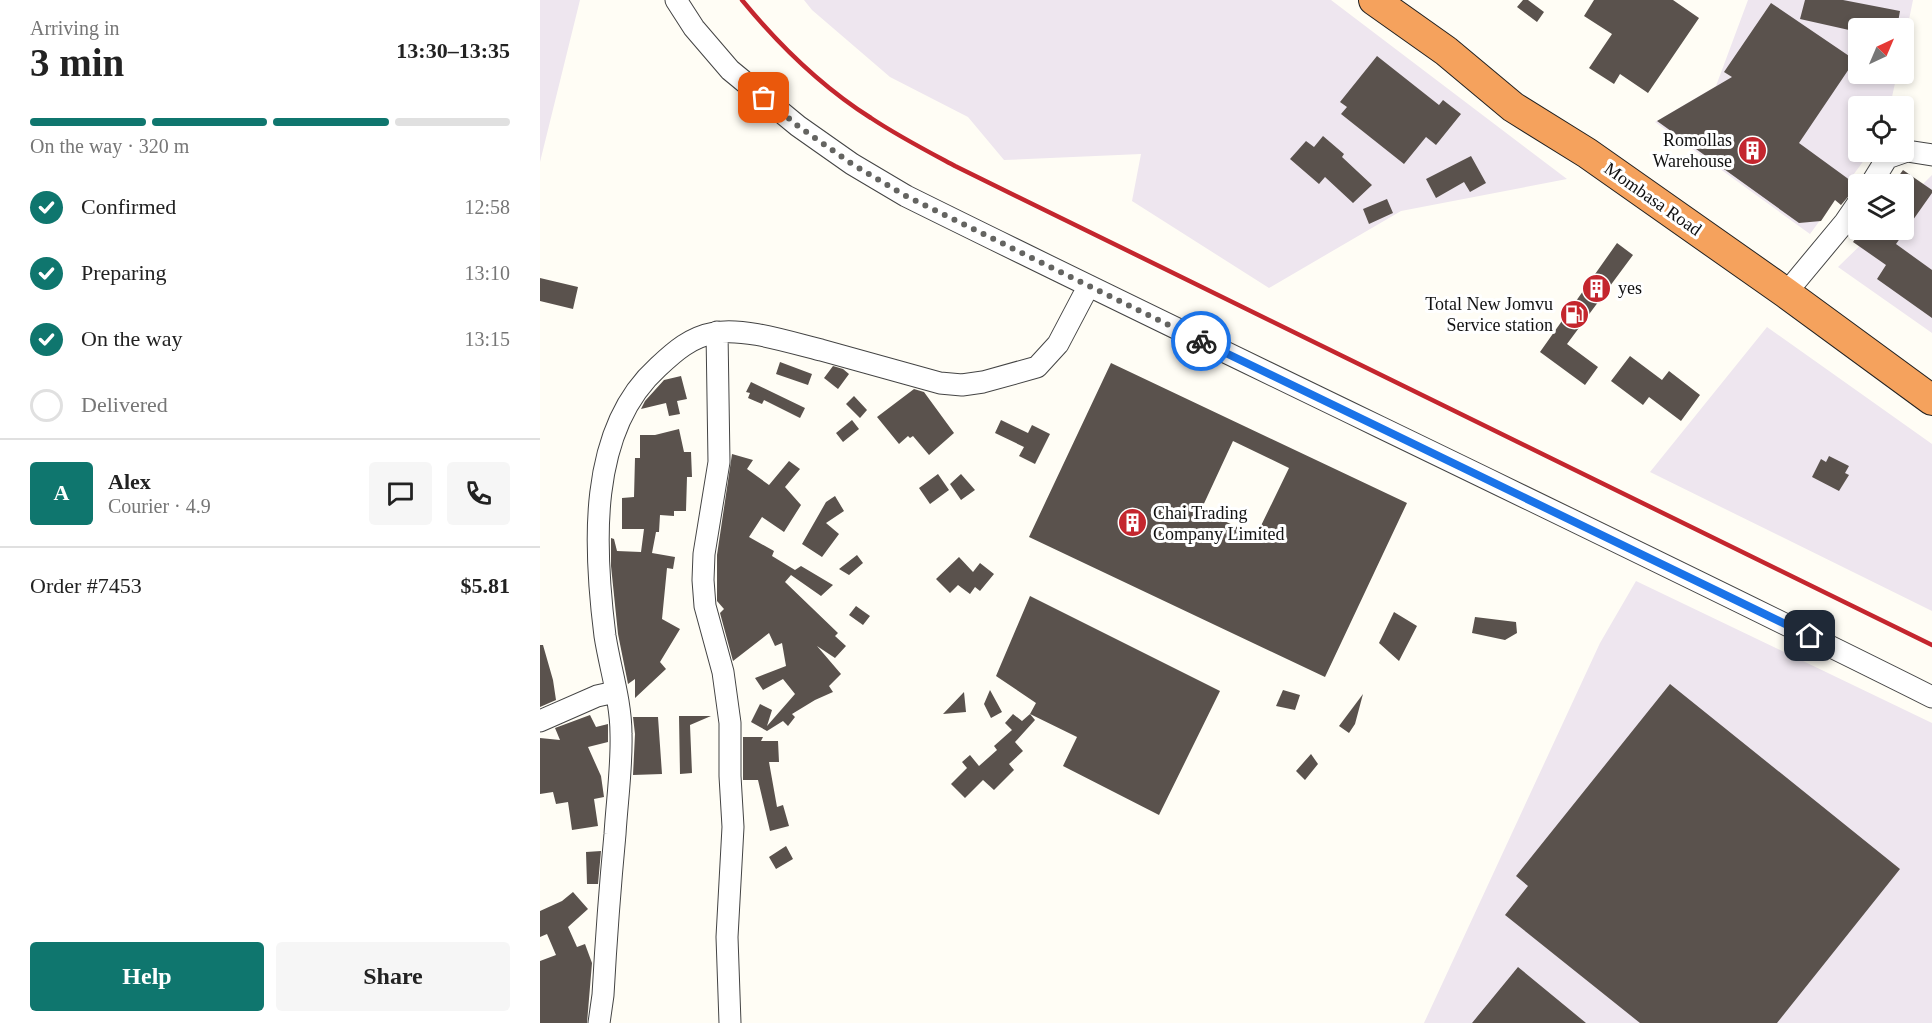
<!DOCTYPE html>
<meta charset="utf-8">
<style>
body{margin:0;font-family:"Times New Roman",serif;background:#f6f6f6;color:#222;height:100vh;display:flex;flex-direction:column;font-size:22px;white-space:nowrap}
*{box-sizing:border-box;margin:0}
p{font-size:20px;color:#767676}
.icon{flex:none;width:33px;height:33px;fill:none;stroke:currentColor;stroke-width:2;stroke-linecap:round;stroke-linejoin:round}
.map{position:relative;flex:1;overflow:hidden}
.side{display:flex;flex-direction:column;background:#fff;width:540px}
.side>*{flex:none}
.needle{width:39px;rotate:44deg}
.controls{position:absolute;left:1308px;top:18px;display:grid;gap:12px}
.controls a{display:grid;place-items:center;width:66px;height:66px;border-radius:6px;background:#fff;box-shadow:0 3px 9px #0003;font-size:30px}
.pin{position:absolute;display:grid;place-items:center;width:51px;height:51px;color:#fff;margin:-26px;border-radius:12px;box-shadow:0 3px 9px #0006}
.courier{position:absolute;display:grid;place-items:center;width:60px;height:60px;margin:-30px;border:4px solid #1a73e8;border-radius:50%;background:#fff;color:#222;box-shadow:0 2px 8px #0007}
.headline em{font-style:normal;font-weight:800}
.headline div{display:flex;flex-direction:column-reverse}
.headline{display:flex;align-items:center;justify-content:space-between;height:102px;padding:0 30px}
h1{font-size:39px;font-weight:800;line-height:45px}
.bar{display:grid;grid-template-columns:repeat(4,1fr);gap:9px 6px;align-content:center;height:72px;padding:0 30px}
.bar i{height:8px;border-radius:4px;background:#e0e0e0}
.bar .selected{background:#0f766e}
.bar p{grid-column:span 4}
.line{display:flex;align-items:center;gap:15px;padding:0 30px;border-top:2px solid #e0e0e0}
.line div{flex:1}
.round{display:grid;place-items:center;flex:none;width:63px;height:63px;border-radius:6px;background:#f6f6f6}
ol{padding:0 30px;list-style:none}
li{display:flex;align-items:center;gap:18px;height:66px}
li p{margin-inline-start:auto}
li .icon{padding:6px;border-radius:50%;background:#0f766e;color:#fff;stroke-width:4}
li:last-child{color:#767676}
li i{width:33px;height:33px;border:3px solid #e0e0e0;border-radius:50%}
.cta{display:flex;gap:12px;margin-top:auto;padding:12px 30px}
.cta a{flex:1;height:69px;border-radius:6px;background:#0f766e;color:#fff;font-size:24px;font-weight:800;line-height:69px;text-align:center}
.cta a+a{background:#f6f6f6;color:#222}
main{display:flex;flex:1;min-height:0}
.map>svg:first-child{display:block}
.industrial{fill:#eee6ef}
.building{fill:#5a524d;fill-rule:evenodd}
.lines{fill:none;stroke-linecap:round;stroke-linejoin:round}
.minor-casing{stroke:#444;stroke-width:23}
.highway-casing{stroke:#222;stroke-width:32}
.minor{stroke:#fff;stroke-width:21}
.highway{stroke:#f5a25d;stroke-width:30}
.rail{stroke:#c4262e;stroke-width:4.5}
.done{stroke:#646461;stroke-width:6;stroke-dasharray:0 10.8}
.route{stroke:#1a73e8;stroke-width:8}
.labels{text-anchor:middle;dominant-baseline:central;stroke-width:6;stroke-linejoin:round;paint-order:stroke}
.poi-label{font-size:18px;fill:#111;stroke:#fff;text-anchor:end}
.street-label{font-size:18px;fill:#111;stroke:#fff}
</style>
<main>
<section class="side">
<div class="headline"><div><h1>3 min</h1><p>Arriving in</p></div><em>13:30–13:35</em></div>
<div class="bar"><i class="selected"></i><i class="selected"></i><i class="selected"></i><i></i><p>On the way · 320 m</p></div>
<ol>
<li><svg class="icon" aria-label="check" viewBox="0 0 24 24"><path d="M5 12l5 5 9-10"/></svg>Confirmed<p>12:58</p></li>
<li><svg class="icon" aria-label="check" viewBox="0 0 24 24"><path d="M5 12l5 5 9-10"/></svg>Preparing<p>13:10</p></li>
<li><svg class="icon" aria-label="check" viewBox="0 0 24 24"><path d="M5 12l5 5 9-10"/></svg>On the way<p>13:15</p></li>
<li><i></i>Delivered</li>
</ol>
<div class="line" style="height:108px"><b class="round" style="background:#0f766e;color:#fff">A</b><div><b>Alex</b><p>Courier · 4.9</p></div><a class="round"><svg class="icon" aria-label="chat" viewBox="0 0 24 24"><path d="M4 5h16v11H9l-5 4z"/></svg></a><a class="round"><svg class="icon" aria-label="phone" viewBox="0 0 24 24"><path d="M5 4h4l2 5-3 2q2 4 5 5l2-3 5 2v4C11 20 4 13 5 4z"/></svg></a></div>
<div class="line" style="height:78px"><div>Order #7453</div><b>$5.81</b></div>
<div class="cta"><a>Help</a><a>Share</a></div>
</section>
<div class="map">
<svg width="1392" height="1023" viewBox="0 0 1392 1023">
<rect width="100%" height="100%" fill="#fffdf5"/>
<!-- industrial -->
<path class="industrial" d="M0,0h40l-40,162z
M264,0h527l236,179 -166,32 -132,77 -137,-87 9,-47 -137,6 -36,-43 -78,-40 -78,-67z
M1208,0h165l-9,44v-16h-46v46h39l-7,32h-32v46h12l-60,82 -155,-112 61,-36z
M1392,175v158l-94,-66 38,-37h28v-27z
M1227,327l165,117v167l-282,-139z
M1096,581l296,142v300h-508l176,-380z"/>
<!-- building -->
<path class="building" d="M983,0h5l16,12 -7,10 -20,-15z
M1054,0h79l26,18 -51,75 -28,-19 -6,10 -25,-16 23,-34 -28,-18z
M1265,0h38l57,11 -3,17h-39v4l-58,-13z
M1231,3l84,57 -56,83 59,43v4l-6,2 -11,13 -6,-5 -14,21 -22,2 -142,-102 75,-44 -8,-5z
M837,56l62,49 4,-5 18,14 -25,31 -10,-8 -22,27 -63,-50 6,-7 -7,-5z
M783,136l21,18 -2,3 30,28 -19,18 -28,-26 -6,7 -29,-25 16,-18 8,6z
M931,156l15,27 -16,9 -6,-10 -28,16 -10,-19z
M1363,170l29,20v3l-36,51 36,26v48l-55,-39 9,-14 -33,-23 8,-12h43v-46h-11z
M847,199l6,14 -24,11 -6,-15z
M1077,243l16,12 -66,89 31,23 -13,18 -45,-33z
M0,278l38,9 -5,22 -33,-8z
M1090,356l32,24 7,-9 31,24 -19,26 -32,-24 -6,8 -32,-24z
M240,362l32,12 -4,11 -32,-11z
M571,363l296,140 -82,174 -296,-140zM693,441l56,27 -33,68 -55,-26z
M293,366l10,3 6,5 -11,15 -14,-11z
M141,376l6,23 -10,2 3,13 -11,2 -3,-13 -25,6 4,-8 19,-21z
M211,382l54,26 -5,10 -36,-18 -2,4 -14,-6 2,-5 -4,-1z
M374,389l10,3 30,41 -25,22 -16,-19 -3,2 -2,-2 -9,8 -22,-27z
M314,396l13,14 -7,8 -14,-14z
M312,420l7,9 -16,13 -7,-9z
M461,420l27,13 4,-8 18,9 -15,30 -16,-8 5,-9 -29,-14z
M139,429l5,23h7l1,25h-5l-1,34h-12v5l-14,-1 -1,17h-3l-4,21 23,4 -2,12 -6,-1 -5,51 18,10 -20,33 6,7 -31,29v-19l-7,5 -10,-50 -7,-68v-28l3,1 3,12 24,1 3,-23h-22v-31l12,-1 1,-39h5v-23h15z
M192,454l21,6 -6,9 22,16 20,-24 11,8 -15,18 16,18 -17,27 -22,-15 -13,20 25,14 -2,5 23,14 6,-4 32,19 -12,11 -30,-21 -6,7 53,51 -3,3 11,10 -11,12 -18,-12 24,28 -12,12 4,6 -18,8 -23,14 3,3 -7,9 -5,-5 -16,10 -16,-9 9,-18 12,6 -5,16 28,-32 -12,-15 -20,11 -8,-12 31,-12 -4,-23 -7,3 -6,-13 -36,28 -13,-48 4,-4 -7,-8v-46z
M1289,456l20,10 -4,7 4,2 -10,16 -27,-14 9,-18 5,3z
M398,474l11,16 -19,14 -11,-16z
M421,474l14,16 -14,10 -11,-16z
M295,496l9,15 -18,12 13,11 -17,23 -20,-13 24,-42z
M317,555l6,8 -14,12 -10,-6z
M419,557l14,15 7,-9 14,11 -14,17 -5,-4 -5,7 -12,-9 -8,8 -14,-14z
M490,596l190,95 -61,124 -96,-49 14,-29 -47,-23 6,-11 -40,-27z
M316,606l14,10 -7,9 -14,-10z
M854,612l23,14 -18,35 -20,-18z
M935,617l41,5 1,11 -12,7 -33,-7z
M0,645h3l10,35 3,20 -16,7z
M1130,684l230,185 -123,154h-137l-135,-108 23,-29 -12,-10z
M450,690l12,22 -11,6 -7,-14z
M743,690l17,5 -5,15 -19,-4z
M424,692l2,20 -23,2z
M823,694l-8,30 -6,9 -10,-7z
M473,714l9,7 8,-7 5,6 -20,22 8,9 -14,13 5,6 -20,20 -11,-10 -18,18 -14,-14 16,-16 -5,-6 8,-7 9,11 18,-16 -3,-4 18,-16 -7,-7z
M50,715l6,12 12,-3v18l-20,5 13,29 3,21 -10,2 4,27 -26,4 -4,-28 -12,2 -3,-12 -13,2v-56l20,2 -5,-12z
M139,716h32l-21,9 2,48 -12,1z
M93,717h25l4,57 -29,1 2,-41z
M203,737h20l-2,4h17l1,21h-10l8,45 6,-2 6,21 -19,5 -12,-51h-15z
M771,754l7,10 -13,16 -9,-9z
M246,846l7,13 -17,10 -7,-12z
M61,851l-3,33h-11l-1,-32z
M33,892l15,17 -20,18 9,20 8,-3 7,19 -5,60h-47v-62l16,-6 -9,-21 -7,3v-26l22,-10z
M978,967l68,56h-114z"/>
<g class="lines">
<defs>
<path id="minor" d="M136,0l18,28 36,42 68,56 54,38 54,32c341,169 686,331 1026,501
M1331,184l16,-26 20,-7 25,4
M1246,293l59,-71 13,-19
M177,332l2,130 -15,92 -1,26 2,26 18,66 7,51v53l3,51 -6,110 3,86
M0,721l57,-25 18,-4
M59,1023l4,-28c3,-54 7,-108 12,-161 2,-33 7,-67 6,-100 0,-33 -11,-66 -16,-98 -11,-87 -18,-205 53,-269 17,-16 33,-30 56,-34 30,-6 78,10 107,17 40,11 80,22 119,33l22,2 21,-3 54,-15 21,-23 30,-57"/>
<path id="highway" d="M834,0l72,51 67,56 74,46 199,140 146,107"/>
</defs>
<!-- minor casing -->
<use href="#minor" class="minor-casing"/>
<!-- highway casing -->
<use href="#highway" class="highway-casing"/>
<!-- minor -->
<use href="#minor" class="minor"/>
<!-- highway -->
<use href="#highway" class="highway"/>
<!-- rail -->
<path class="rail" d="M202,0c37,45 80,87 129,118 27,18 56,33 84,48l977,479"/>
</g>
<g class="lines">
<!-- done -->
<path class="done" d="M224,98l34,28 54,38 54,32 295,145"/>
<!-- route -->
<path class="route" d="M661,341l609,295"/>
</g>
<!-- icons -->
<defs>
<symbol id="building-disc" viewBox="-11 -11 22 22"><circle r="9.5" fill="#c4262e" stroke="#fff"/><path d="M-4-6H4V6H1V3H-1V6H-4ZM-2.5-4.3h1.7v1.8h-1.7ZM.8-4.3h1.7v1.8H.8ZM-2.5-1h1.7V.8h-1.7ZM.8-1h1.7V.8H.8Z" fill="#fff"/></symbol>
<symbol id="fuel-disc" viewBox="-11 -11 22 22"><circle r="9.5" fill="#c4262e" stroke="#fff"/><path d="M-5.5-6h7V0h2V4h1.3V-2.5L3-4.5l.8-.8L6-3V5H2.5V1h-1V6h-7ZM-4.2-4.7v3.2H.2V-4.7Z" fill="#fff"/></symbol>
</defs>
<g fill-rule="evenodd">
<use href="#building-disc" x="1196" y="134" width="33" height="33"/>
<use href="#building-disc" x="1040" y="272" width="33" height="33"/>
<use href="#fuel-disc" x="1018" y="298" width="33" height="33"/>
<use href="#building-disc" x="576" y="506" width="33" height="33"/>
</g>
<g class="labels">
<!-- poi labels -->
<g class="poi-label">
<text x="1192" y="140">Romollas<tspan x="1192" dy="21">Warehouse</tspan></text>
<text x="1078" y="288" text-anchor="start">yes</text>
<text x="1013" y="304">Total New Jomvu<tspan x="1013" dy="21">Service station</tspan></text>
<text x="613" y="513" text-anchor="start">Chai Trading<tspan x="613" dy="21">Company Limited</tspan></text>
</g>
<!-- street labels -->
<g class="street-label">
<text transform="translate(1113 199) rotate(35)">Mombasa Road</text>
</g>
</g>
</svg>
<div class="controls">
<a><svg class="needle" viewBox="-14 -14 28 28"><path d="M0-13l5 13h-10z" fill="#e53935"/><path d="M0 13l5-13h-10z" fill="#767676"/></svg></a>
<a><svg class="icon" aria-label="locate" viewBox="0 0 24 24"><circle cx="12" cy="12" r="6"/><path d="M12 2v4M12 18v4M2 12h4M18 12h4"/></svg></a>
<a><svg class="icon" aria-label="layers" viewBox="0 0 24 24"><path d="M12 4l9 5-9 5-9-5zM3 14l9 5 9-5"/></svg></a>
</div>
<div class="pin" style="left:224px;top:98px;background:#ea580c"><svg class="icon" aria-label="bag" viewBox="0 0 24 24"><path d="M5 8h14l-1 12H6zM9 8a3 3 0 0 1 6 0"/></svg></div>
<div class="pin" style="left:1270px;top:636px;background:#1f2937"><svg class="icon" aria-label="home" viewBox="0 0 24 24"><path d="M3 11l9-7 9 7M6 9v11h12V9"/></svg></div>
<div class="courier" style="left:661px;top:341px"><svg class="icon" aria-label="bike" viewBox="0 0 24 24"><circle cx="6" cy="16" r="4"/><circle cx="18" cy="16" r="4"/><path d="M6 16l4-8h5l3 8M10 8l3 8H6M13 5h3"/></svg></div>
</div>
</main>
